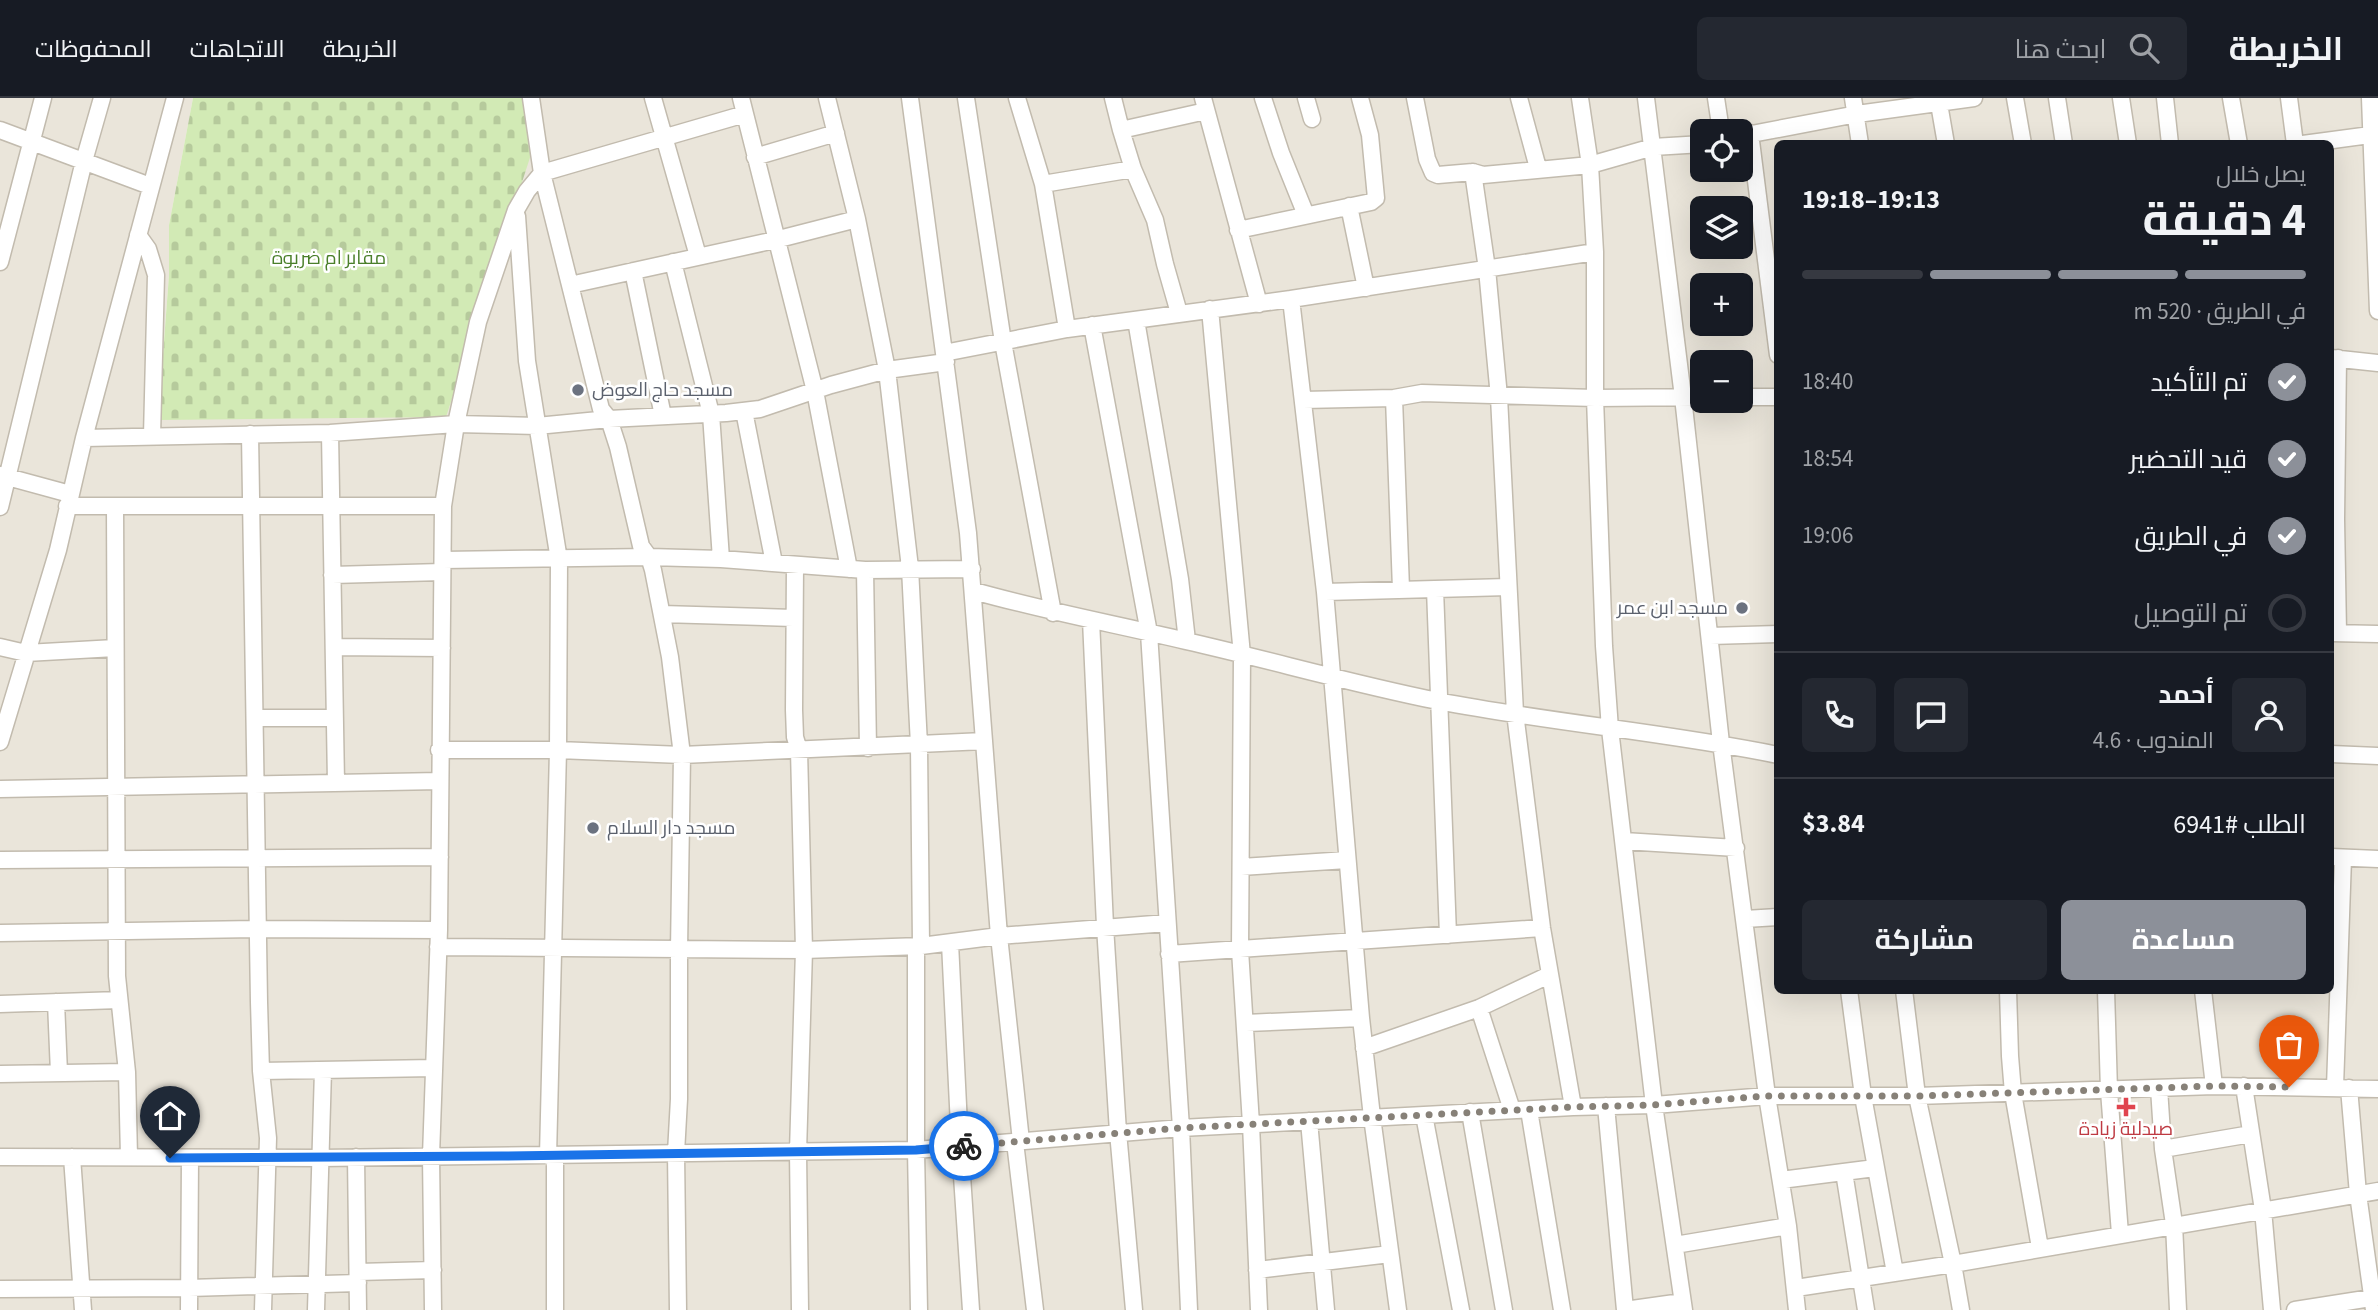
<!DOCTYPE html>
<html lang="ar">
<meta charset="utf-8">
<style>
body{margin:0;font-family:"Source Sans 3",Cairo,sans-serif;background:#242831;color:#f1f3f6;direction:rtl;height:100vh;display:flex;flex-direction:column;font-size:26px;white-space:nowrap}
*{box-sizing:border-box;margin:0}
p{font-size:23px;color:#9ea1a6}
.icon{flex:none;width:38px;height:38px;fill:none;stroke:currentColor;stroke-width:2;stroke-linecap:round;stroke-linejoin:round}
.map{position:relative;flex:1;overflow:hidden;direction:ltr}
.side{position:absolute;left:1774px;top:42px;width:560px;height:854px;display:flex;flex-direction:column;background:#171b24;border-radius:10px;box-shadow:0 7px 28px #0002;direction:rtl}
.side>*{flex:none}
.buttons{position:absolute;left:1690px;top:21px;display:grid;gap:14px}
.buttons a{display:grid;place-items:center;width:63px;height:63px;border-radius:10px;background:#171b24;box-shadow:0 7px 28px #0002;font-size:35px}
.pin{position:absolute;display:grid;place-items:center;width:60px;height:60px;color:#fff;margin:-72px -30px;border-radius:50% 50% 50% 0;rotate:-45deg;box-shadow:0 0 7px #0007}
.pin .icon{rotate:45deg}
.courier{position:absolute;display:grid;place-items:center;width:70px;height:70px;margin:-35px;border:5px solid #1a73e8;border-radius:50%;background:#fff;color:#222;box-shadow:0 2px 9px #0007}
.overview em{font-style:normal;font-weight:700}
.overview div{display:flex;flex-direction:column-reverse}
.overview{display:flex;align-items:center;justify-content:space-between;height:119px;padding:0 28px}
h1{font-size:46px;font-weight:700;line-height:52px}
.bar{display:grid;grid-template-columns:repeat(4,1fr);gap:10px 7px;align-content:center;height:84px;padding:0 28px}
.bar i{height:9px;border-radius:5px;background:#363941}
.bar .active{background:#8c9099}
.bar p{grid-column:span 4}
.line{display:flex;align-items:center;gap:18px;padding:0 28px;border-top:2px solid #363941}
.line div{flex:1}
.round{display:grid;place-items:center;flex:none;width:74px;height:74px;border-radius:10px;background:#242831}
ol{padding:0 28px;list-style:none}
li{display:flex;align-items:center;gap:21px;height:77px}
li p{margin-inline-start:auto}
li .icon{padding:7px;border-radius:50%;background:#8c9099;color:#fff;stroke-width:4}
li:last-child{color:#9ea1a6}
li i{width:38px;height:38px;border:4px solid #363941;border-radius:50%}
.action{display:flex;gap:14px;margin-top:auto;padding:14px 28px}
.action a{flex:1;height:80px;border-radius:10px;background:#8c9099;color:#fff;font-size:28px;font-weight:700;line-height:80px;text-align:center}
.action a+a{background:#242831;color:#f1f3f6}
header{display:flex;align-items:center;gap:42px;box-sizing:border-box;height:98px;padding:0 35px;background:#171b24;border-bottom:2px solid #363941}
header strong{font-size:33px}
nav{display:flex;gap:38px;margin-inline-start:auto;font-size:24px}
.search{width:490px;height:63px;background:#242831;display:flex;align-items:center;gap:18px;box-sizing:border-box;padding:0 24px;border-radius:10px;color:#9ea1a6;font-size:26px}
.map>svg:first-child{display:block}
.residential{fill:#eae5da;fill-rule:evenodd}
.cemetery{fill:url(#cemetery-stones)}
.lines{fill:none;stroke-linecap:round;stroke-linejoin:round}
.minor-casing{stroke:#c2bbae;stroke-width:19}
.minor{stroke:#fff;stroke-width:16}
.done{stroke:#878178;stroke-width:7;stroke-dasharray:0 12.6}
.route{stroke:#1a73e8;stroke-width:9}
.worship-dot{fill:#6b7280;stroke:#fff;stroke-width:2.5}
.health-dot{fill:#e0444e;stroke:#fff;stroke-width:2.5}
.labels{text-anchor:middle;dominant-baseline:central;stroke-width:5;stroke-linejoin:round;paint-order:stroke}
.park-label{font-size:19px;fill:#4a7f2a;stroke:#fff}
.worship-label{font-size:19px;fill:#5b616d;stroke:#fff;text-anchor:start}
.health-label{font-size:19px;fill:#be3a42;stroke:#fff}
</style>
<header>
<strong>الخريطة</strong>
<div class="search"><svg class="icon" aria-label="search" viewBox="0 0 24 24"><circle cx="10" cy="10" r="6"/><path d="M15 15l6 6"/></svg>ابحث هنا</div>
<nav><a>الخريطة</a><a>الاتجاهات</a><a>المحفوظات</a></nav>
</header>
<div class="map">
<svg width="2378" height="1212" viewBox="0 0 2378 1212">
<defs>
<pattern id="cemetery-stones" width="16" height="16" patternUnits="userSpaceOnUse" patternTransform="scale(1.75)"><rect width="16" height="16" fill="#d2eab5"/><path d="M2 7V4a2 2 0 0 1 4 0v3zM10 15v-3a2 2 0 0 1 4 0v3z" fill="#b6ca9c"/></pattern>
</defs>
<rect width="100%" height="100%" fill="#f6f3ec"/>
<!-- residential -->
<path class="residential" d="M0,0h193l-24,127v50l-11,144 370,-321h1850v1212h-2378zM1703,33h38v39h-38zM1778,46h553v846h-553zM1703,110h38v39h-38zM1703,187h38v39h-38zM1703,264h38v39h-38z"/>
<!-- cemetery -->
<path class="cemetery" d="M193,0h335l9,38 -91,281 -288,3 11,-145v-50z"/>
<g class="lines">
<defs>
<path id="minor" d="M531,0l11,75 59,236 8,10 9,28 23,99 8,11 4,13 17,87 12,98 -3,195v149l-3,54 2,157
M653,0l45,158
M741,0l74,293 34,178
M827,0l30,121 30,151 23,198 9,177 2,201
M910,0l58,435 31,403 22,205
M966,0l37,244 50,271
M1017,0l26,86 24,145
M1113,0l8,32 12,39 22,51 10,44 14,49
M1203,0l56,206
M1263,0l18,55 25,62
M1306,0l6,21
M1415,0l12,61 6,14 5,2 35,-3
M1519,0l19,70
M1580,0l10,67 5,87v146l9,248 6,83 44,376 30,205
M1646,0l37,299 38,346 46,353 21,130 9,84
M1716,0l5,33
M1853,0l7,46
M1938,0l8,46
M2015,0l8,46
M2057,0l7,46
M2121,0l7,46
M2165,0l5,46
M2231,0l8,46
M2289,0l6,46
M2370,0l8,213
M0,32l150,56
M1121,32l85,-19
M1750,35l28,222
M1741,38l116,-22 117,-16
M2303,46l75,-10
M755,59l81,-24
M1043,86l90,-15
M1349,108l17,82
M517,118l10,145 32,199 -1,190 -10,406
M1238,132l133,-28 5,-4 -6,-63 -10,-37
M138,137l10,14 8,26 -4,161
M0,164l43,-164
M673,164l38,152 10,145
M633,173l30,145
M570,187l205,-45 82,-21
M1210,211l32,346 -2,295 11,174 8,186
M1136,222l44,259 7,62
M1092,227l57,308 32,495 8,182
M944,255l123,-24 224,-30
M2331,260l47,5
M1741,299h37
M1394,300l7,191
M1303,302l91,-2 28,-5 173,5 108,-1
M744,313l30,152
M330,335l6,350
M250,336l9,568 2,69 7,67 -5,172
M84,340l246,-5 126,-9 81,2 72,-7 117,-6 34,-4 71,-24 56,-15 59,-8
M0,377l70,19
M67,408h376
M115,408l2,470 10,96 2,85
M0,409l84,-346 18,-63
M443,462l206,-3 72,2 144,11 107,-1
M795,468l-1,144 1,27 4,13 5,200 -6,202 2,158
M865,472l3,178
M332,477l110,-3
M1435,491l13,346
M974,493c70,20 141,33 212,50 84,19 167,43 252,60 113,22 228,31 340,54
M1325,494l183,-5
M662,516l131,4
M1091,522l14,306 13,206 16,178
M2331,535l47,1
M2338,535l-2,-114 2,-161
M1710,538l68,-2
M0,549l26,6 89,-5
M334,549l108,1
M255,620h80
M0,644l58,-192 26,-112 91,-340
M439,652h119l124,5 302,-14
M2331,656l47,2
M0,691l440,-8
M1624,743l112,7
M2331,759l47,2
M0,762l440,-3
M1241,769l106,-7
M1745,821l33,-2
M0,835l258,-4 181,1
M950,845l10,203 11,164
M916,848v204l3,160
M438,849l366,3 117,-4 78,-10 168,-13
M1169,856l373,-26
M1849,892l14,106 32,177
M1904,892l13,106 36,168 8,46
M2008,892l2,66 3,37 27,155
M2106,892l3,101 11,143
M2203,892l11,96
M56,904l3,71
M0,906l119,-4
M1479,910l33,102
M1246,925l115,-5
M1364,950l115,-40 70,-33
M261,973l173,-3
M0,976l127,-2
M2244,988l19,124 9,100
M2335,989l8,-229
M2159,990l4,61 11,75 4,86
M2349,990l9,106 16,116
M1606,1008l19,204
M1573,1009l-31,-179 -27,-215 -16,-316 -12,-128 -14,-97 10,3 107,-10 63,-18 50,-3
M1529,1012l33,200
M1470,1014l34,198
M1424,1017l37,195
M1309,1023l17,189
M1015,1044l20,168
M2163,1051l88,-15
M555,1057v155
M0,1059l321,1 595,-8 265,-22 392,-21 81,-2 113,-9h150l297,-10 164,3
M72,1059l11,153
M356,1059l2,153
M1844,1074l22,138
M1781,1082l94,-12
M1675,1147l113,-19
M1257,1172l133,-16
M358,1174l75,-2
M1796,1190l157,-24 425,-73
M0,1191l189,-1 169,-5
M189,1212l1,-152
M316,1212l7,-240
M433,1212l-2,-154 8,-226 4,-424 13,-82 22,-102 38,-112 11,-19 15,-18 203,-59
M1398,1212l-26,-193 -11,-99 -36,-426 -34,-293 304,-47
M1625,1212l57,-8
M2295,1212l83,-13"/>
</defs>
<!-- minor casing -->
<use href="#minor" class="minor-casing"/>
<!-- minor -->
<use href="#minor" class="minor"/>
</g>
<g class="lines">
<!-- done -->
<path class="done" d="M964,1048l217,-18 392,-21 81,-2 113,-9h150l297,-10 75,1"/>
<!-- route -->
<path class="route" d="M170,1060l332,-2 414,-6 48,-4"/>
</g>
<!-- markers -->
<g class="worship-dot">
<circle cx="578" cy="292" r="7"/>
<circle cx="1742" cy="510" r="7"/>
<circle cx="593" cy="730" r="7"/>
</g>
<path class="health-dot" d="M2122.5 998.5h7v7h7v7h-7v7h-7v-7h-7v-7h7z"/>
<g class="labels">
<!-- park labels -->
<g class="park-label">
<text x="329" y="160">مقابر ام ضريوة</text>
</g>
<!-- worship labels -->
<g class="worship-label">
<text x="592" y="292">مسجد حاج العوض</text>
<text x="1728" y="510" text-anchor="end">مسجد ابن عمر</text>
<text x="607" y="730">مسجد دار السلام</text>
</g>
<!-- health labels -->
<g class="health-label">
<text x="2126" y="1031">صيدلية زيادة</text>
</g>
</g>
</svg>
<div class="buttons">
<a><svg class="icon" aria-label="locate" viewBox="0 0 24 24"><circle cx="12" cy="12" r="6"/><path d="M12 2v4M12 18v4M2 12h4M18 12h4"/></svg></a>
<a><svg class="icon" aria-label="layers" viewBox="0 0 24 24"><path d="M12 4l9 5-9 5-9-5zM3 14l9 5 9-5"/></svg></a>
<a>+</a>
<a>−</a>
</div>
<div class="pin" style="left:2289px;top:989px;background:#ea580c"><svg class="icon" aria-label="bag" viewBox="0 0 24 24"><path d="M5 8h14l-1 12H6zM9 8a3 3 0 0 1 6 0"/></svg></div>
<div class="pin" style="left:170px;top:1060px;background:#1f2937"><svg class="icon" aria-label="home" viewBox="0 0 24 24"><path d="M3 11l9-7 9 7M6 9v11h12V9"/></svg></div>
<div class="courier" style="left:964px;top:1048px"><svg class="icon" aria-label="bike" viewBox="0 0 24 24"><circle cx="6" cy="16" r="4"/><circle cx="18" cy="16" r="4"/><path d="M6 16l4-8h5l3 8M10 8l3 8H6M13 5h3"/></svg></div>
<section class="side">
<div class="overview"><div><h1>4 دقيقة</h1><p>يصل خلال</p></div><em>19:13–19:18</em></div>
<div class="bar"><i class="active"></i><i class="active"></i><i class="active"></i><i></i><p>في الطريق · 520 m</p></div>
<ol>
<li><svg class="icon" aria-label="check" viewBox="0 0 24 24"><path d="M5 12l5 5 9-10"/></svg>تم التأكيد<p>18:40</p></li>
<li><svg class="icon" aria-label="check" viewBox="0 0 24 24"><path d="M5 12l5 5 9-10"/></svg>قيد التحضير<p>18:54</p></li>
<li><svg class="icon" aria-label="check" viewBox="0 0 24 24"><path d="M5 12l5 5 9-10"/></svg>في الطريق<p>19:06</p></li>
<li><i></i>تم التوصيل</li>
</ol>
<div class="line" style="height:126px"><a class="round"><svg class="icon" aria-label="person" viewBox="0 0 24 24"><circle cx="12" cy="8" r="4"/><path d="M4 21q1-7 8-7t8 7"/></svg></a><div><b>أحمد</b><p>المندوب · 4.6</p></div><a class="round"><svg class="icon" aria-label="chat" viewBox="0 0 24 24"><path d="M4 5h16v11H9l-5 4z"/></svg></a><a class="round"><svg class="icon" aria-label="phone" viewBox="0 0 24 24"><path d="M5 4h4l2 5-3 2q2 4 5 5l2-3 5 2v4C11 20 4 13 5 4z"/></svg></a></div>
<div class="line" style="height:91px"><div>الطلب #6941</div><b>$3.84</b></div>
<div class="action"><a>مساعدة</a><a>مشاركة</a></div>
</section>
</div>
